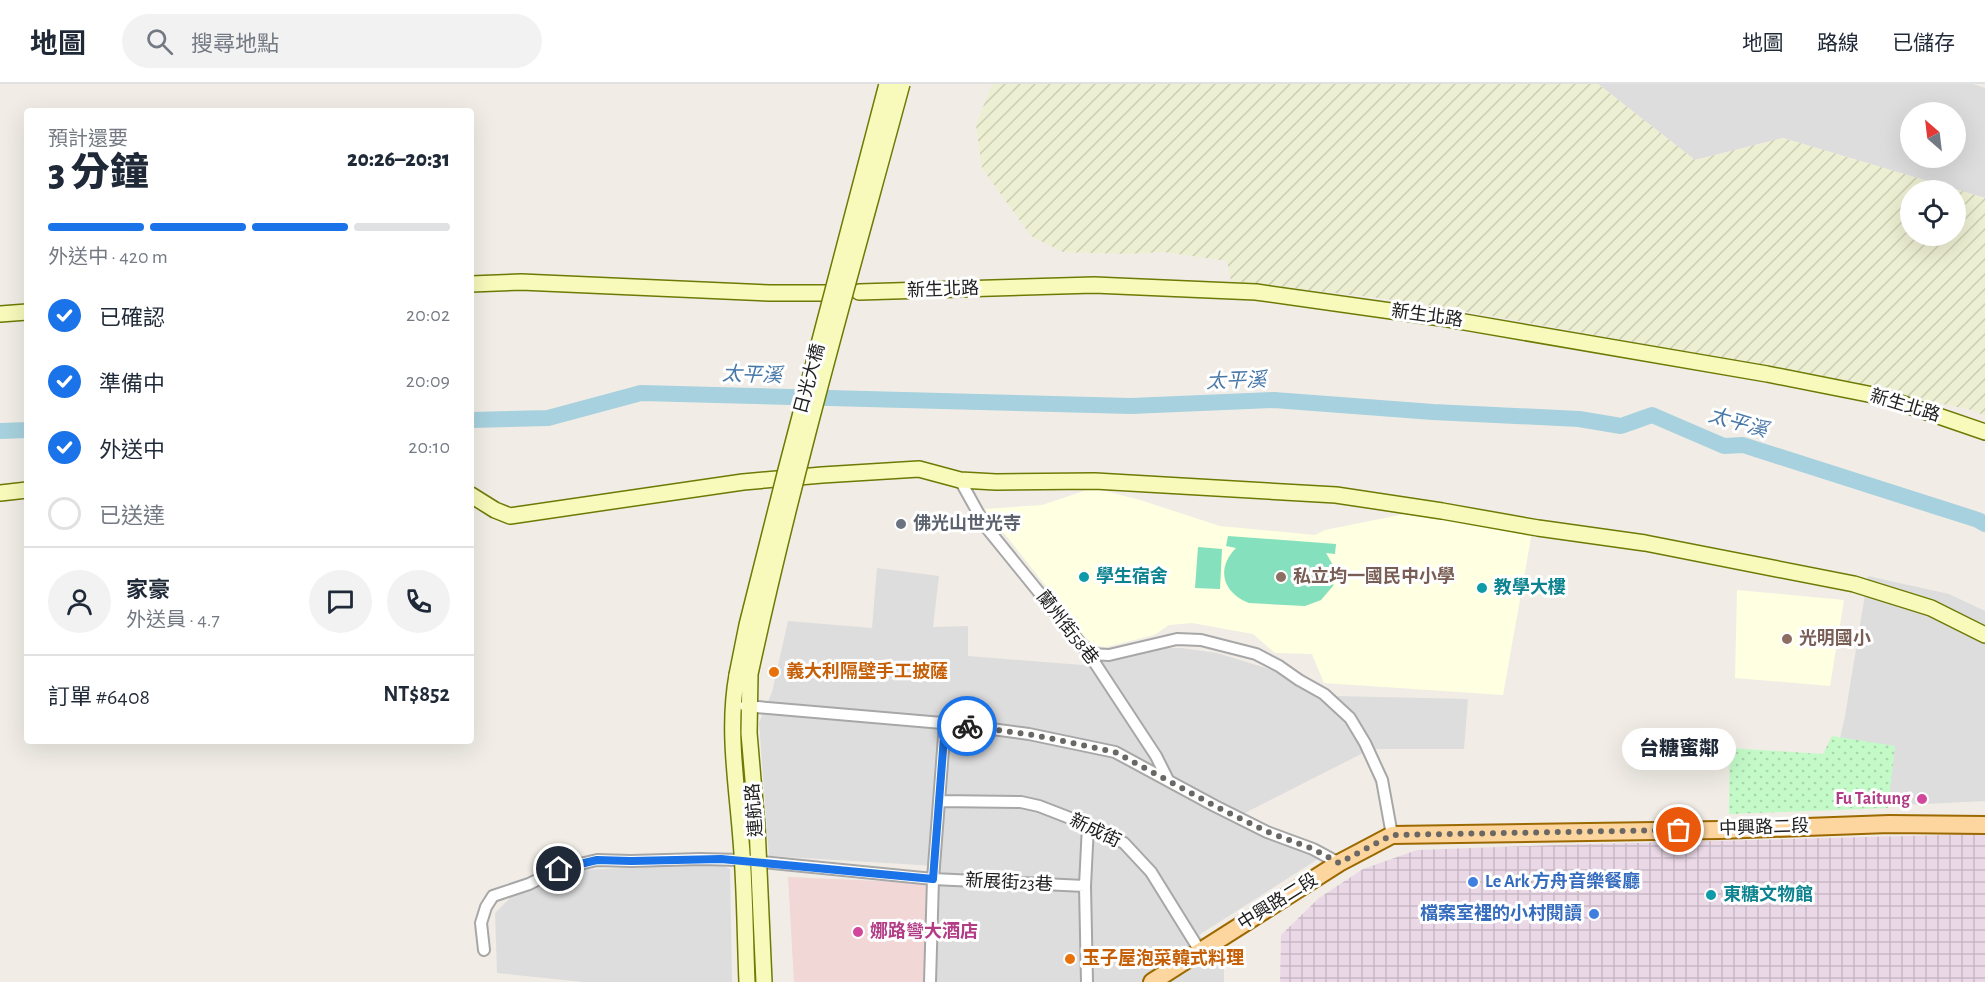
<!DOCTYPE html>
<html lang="zh-TW">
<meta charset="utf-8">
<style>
body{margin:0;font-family:"Alegreya Sans","Noto Sans TC",sans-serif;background:#f2f2f3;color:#1f2937;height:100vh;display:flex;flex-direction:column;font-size:22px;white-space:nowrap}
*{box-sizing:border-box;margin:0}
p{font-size:20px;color:#747a83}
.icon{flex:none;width:33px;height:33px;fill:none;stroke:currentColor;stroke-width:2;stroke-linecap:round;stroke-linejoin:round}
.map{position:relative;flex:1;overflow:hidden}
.side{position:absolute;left:24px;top:24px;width:450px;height:636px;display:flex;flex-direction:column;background:#fff;border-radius:6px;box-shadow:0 6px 24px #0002}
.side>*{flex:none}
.needle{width:39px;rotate:332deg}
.controls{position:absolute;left:1900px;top:18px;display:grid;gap:12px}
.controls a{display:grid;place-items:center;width:66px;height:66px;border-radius:50%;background:#fff;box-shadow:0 6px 24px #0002;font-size:30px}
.pin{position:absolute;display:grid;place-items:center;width:51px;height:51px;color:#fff;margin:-26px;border:3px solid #fff;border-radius:50%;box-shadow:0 2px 6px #0007}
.courier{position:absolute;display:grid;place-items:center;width:60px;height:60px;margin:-30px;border:4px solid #1a73e8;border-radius:50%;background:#fff;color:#222;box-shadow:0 2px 8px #0007}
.bubble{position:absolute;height:42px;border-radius:21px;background:#fff;box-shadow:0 6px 24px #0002;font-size:20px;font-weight:800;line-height:42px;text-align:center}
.overview em{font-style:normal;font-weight:800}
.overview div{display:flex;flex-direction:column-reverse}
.overview{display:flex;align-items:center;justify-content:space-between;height:102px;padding:0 24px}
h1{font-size:39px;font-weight:800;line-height:45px}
.bar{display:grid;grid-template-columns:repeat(4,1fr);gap:9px 6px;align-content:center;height:72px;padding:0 24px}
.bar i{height:8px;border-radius:4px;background:#e0e1e3}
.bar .active{background:#1a73e8}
.bar p{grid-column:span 4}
.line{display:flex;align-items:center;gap:15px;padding:0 24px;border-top:2px solid #e0e1e3}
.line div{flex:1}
.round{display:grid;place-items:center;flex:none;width:63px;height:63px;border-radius:32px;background:#f2f2f3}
ol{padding:0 24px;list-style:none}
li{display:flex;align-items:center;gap:18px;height:66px}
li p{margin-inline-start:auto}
li .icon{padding:6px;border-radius:50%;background:#1a73e8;color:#fff;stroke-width:4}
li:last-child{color:#747a83}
li i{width:33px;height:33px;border:3px solid #e0e1e3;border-radius:50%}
header{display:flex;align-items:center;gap:36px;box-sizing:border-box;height:84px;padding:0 30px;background:#fff;border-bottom:2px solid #e0e1e3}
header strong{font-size:28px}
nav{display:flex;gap:33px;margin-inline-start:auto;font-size:21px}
.search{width:420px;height:54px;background:#f2f2f3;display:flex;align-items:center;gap:15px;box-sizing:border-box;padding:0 21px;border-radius:33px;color:#747a83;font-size:22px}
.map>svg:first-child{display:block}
.residential{fill:#dedddd;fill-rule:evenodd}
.commercial{fill:#f1d7d6}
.industrial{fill:url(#industrial-grid)}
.education{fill:#ffffe1}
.farmland{fill:url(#farmland-furrows);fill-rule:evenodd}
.park{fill:url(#park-dots)}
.pitch{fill:#84e0bd}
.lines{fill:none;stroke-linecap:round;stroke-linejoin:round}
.river{stroke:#a7d1de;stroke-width:16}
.street-casing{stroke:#a7a7a7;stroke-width:14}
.secondary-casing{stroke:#6d7a04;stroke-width:18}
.primary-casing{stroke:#9c6900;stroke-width:20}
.street{stroke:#fff;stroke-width:10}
.secondary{stroke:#f7fabb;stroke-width:15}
.primary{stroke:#fdd59f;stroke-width:16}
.secondary-bridge-casing{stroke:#6d7a04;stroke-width:18;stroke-linecap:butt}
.secondary-bridge{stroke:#f7fabb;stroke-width:15}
.done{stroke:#696865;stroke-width:6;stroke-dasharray:0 10.8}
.route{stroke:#1a73e8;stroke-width:8}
.worship-dot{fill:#6b7280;stroke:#fff;stroke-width:2}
.culture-dot{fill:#0f9aa8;stroke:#fff;stroke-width:2}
.education-dot{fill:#8d6e63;stroke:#fff;stroke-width:2}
.food-dot{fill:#e8710a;stroke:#fff;stroke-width:2}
.hotel-dot{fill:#d1479c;stroke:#fff;stroke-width:2}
.shop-dot{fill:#3f7fe0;stroke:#fff;stroke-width:2}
.labels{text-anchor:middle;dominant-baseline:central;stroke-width:6;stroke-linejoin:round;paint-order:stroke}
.street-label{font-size:18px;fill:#202020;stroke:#fff}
.worship-label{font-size:18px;font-weight:bold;fill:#5b616d;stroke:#fff;text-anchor:start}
.culture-label{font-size:18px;font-weight:bold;fill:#0d838f;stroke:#fff;text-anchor:start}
.education-label{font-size:18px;font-weight:bold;fill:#785e54;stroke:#fff;text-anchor:start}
.food-label{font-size:18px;font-weight:bold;fill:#c56008;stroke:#fff;text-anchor:start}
.hotel-label{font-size:18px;font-weight:bold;fill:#b23c85;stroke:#fff;text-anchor:end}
.shop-label{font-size:18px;font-weight:bold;fill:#366cbe;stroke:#fff;text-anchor:start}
.water-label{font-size:20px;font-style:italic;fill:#4878a9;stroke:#fff}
</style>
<header>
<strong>地圖</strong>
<div class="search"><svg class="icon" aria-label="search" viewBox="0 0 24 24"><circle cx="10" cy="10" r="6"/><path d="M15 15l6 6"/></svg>搜尋地點</div>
<nav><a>地圖</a><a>路線</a><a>已儲存</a></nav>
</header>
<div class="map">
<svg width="1985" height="898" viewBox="0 0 1985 898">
<defs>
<pattern id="industrial-grid" width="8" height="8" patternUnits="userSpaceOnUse" patternTransform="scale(1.5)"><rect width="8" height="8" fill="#ead8e6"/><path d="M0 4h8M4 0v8" fill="none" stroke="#c8b9c5"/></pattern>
<pattern id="farmland-furrows" width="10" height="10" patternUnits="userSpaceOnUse" patternTransform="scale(1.5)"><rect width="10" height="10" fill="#edefd2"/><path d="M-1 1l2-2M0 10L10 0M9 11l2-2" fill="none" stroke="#cbcdb4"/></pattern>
<pattern id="park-dots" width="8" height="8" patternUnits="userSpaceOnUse" patternTransform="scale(1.5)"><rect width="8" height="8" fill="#c4fac8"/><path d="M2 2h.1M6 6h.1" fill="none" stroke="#a8d6ac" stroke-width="1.8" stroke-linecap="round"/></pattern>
</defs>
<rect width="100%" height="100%" fill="#f1ede6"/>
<!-- residential -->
<path class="residential" d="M1598,0h375l12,4v110l-202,-60 -88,22zM1911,28h45v46h-45z
M877,484l62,8 -6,51 35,-1v30l115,9 74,-17h25l35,5 49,15 70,28 132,3 -4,50h-93l-134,68 81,42 -119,76 25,24v23h-293l5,-116 -167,-10 -10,-133 13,-31 16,-71 84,7z
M1868,492l81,18 36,17v190l-161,8 21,-93z
M720,780l10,5 2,113h-149l-86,-9 -2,-60 15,-15 68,-28z"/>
<!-- commercial -->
<path class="commercial" d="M788,793l138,6 -1,99h-131z"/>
<!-- industrial -->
<path class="industrial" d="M1985,750v148h-705l1,-47 38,-37 44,-29 54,-19 139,-5z"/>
<!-- education -->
<path class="education" d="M1093,404l47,12 80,26 95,9 10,-5 80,-16 127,18 -29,163 -179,-12 -12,-29 -37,-1 -22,-19 -61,-11 -23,2 -15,10 -48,12 -11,-2 -11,-9 -13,-18 -86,-109 57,-4z
M1737,506l107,10 -14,86 -95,-8z"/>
<!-- farmland -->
<path class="farmland" d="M992,0h606l97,76 88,-22 202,60v218l-13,-6 -273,-56 -191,-35 -96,-17 -181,-21 -4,-20 -63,-9 -39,2 -62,-2 -32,-16 -49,-68 -6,-43zM1911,106h45v46h-45z"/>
<!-- park -->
<path class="park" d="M1832,652l63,10 -7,62 -159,6 1,-66 93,6z"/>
<!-- pitch -->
<path class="pitch" d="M1228,452l108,8 -1,10 -9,-1 8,14 1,10 -2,9 -12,14 -16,6 -56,-3c-27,-10 -33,-35 -13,-55l-10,-2z
M1198,463l24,2 -2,40 -25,-1z"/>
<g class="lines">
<!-- river -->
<path class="river" d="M471,336l77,-2 93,-25 490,13 143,-6 159,12 146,7 42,7 31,-11 72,31 19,-1 235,75 7,4
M0,347l27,-1"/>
<defs>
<path id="street" d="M960,396l26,47 103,127 67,102 12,24
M1089,570l20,1 68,-16 24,1 55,14 23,12 20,14 25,14 26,24 15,25 17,37 10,55
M745,622l209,18 75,10 86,18 100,54 52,26 46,17 26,14
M939,717l82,1 18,4 49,19 36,18 27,29 49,79
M484,866l-3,-27 5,-16 7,-11 36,-12 30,-15 38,-9 34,1 69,-2 42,1 191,19 152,7
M930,898l3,-103 12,-155
M1087,898l-2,-96 3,-61"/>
<path id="secondary" d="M471,200l50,-2 249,11h59
M859,208l235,-7 162,7 185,26 326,56 116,23 102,35
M0,230l27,-2
M0,409l27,-3
M471,411l24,15 15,6 233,-34 79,-7 97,-6 41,11 36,2 99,-1 241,14 106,16 96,17 107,15 209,41 77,24 54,27
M750,590l-1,59 8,93 7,156
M737,591c-10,55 0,110 4,165 4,47 4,95 6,142"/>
<path id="primary" d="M1152,898l187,-119 53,-28 328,-5 169,-6 96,1"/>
</defs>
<!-- street casing -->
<use href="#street" class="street-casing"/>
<!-- secondary casing -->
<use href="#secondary" class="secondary-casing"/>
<!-- primary casing -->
<use href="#primary" class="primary-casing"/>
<!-- street -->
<use href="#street" class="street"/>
<!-- secondary -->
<use href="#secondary" class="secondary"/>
<!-- primary -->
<use href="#primary" class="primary"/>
<defs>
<path id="secondary-bridge" d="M750,590c43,-199 99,-394 152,-590
M737,591l10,-50 39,-155 101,-386"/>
</defs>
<!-- secondary-bridge casing -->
<use href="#secondary-bridge" class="secondary-bridge-casing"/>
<!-- secondary-bridge -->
<use href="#secondary-bridge" class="secondary-bridge"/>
</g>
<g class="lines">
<!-- done -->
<path class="done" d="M967,642l67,9 81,17 100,54 53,26 45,17 26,14 53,-28 287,-5"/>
<!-- route -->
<path class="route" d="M559,785l38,-9 34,1 90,-2 212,20 12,-155 22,2"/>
</g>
<!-- markers -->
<circle class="worship-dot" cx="901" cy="440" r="6"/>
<g class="culture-dot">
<circle cx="1084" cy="493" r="6"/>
<circle cx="1482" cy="504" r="6"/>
<circle cx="1711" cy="811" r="6"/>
</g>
<g class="education-dot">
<circle cx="1281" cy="493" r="6"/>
<circle cx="1787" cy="555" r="6"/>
</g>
<g class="food-dot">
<circle cx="774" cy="588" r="6"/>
<circle cx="1070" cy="875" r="6"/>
</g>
<g class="hotel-dot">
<circle cx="1922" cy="715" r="6"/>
<circle cx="858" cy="848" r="6"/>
</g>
<g class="shop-dot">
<circle cx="1473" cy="798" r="6"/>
<circle cx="1594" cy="830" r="6"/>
</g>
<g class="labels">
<!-- street labels -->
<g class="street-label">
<text transform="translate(943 206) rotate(-2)">新生北路</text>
<text transform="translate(1427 232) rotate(8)">新生北路</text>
<text transform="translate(810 295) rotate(-75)">日光大橋</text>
<text transform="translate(1905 322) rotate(17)">新生北路</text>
<text transform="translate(1067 544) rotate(52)">蘭州街58巷</text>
<text transform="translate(755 726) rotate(-94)">連航路</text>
<text transform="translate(1764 744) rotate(-2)">中興路二段</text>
<text transform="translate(1095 747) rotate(26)">新成街</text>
<text transform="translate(1009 799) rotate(3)">新展街23巷</text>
<text transform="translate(1278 818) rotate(-32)">中興路二段</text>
</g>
<!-- worship labels -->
<g class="worship-label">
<text x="913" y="440">佛光山世光寺</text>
</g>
<!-- culture labels -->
<g class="culture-label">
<text x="1096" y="493">學生宿舍</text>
<text x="1494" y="504">教學大樓</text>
<text x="1723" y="811">東糖文物館</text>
</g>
<!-- education labels -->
<g class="education-label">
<text x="1293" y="493">私立均一國民中小學</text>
<text x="1799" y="555">光明國小</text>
</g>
<!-- food labels -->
<g class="food-label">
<text x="786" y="588">義大利隔壁手工披薩</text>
<text x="1082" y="875">玉子屋泡菜韓式料理</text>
</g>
<!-- hotel labels -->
<g class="hotel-label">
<text x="1910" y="715">Fu Taitung</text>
<text x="870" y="848" text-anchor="start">娜路彎大酒店</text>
</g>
<!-- shop labels -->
<g class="shop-label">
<text x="1485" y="798">Le Ark 方舟音樂餐廳</text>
<text x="1582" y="830" text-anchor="end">檔案室裡的小村閱讀</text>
</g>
<!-- water labels -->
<g class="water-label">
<text transform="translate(752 291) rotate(2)">太平溪</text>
<text transform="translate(1236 297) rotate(-2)">太平溪</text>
<text transform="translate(1738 339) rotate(16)">太平溪</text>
</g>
</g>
</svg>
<div class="controls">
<a><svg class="needle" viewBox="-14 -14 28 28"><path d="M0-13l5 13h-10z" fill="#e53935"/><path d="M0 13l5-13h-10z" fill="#747a83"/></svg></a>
<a><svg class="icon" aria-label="locate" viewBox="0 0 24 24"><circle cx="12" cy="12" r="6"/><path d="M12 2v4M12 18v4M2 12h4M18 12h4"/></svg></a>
</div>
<div class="pin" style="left:1679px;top:746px;background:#ea580c"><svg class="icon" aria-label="bag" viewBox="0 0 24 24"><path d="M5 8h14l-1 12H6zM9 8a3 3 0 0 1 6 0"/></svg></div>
<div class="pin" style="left:559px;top:785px;background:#1f2937"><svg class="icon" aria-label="home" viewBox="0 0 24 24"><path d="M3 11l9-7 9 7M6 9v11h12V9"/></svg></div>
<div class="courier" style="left:967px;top:642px"><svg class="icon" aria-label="bike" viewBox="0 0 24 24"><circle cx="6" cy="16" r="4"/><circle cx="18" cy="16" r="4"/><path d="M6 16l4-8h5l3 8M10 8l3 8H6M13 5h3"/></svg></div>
<div class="bubble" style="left:1622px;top:644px;width:114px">台糖蜜鄰</div>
<section class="side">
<div class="overview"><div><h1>3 分鐘</h1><p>預計還要</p></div><em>20:26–20:31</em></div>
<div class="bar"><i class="active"></i><i class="active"></i><i class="active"></i><i></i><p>外送中 · 420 m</p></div>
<ol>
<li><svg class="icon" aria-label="check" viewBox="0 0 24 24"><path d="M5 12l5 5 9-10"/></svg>已確認<p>20:02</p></li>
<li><svg class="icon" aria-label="check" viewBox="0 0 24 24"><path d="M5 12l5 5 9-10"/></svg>準備中<p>20:09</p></li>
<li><svg class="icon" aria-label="check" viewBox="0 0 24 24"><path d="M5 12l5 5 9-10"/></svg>外送中<p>20:10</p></li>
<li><i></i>已送達</li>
</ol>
<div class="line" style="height:108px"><a class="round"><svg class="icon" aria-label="person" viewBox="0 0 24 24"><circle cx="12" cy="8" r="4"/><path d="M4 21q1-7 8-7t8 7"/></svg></a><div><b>家豪</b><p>外送員 · 4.7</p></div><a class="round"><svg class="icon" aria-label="chat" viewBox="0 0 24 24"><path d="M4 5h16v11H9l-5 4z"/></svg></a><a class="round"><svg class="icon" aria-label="phone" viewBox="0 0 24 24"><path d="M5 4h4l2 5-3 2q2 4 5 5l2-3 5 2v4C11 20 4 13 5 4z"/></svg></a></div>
<div class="line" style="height:78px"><div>訂單 #6408</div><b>NT$852</b></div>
</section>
</div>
